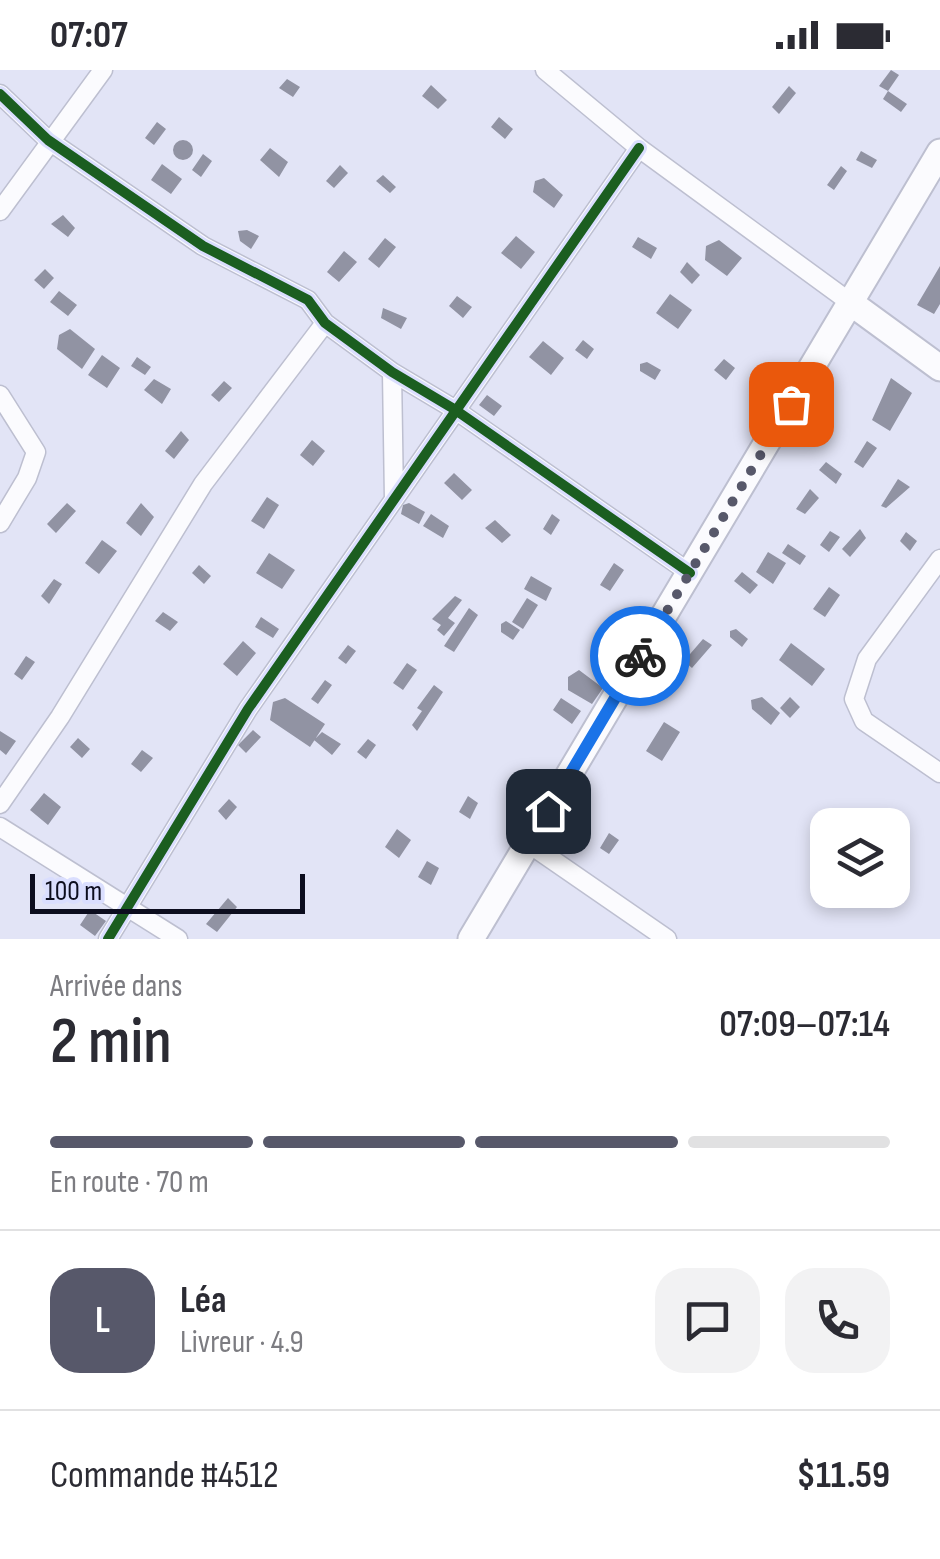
<!DOCTYPE html>
<html lang="fr">
<meta charset="utf-8">
<style>
body{margin:0;font-family:"Sofia Sans Condensed",sans-serif;background:#f2f2f3;color:#2b2b33;height:100vh;display:flex;flex-direction:column;font-size:38px;white-space:nowrap}
*{box-sizing:border-box;margin:0}
p{font-size:32px;color:#7c7c81}
.icon{flex:none;width:55px;height:55px;fill:none;stroke:currentColor;stroke-width:2;stroke-linecap:round;stroke-linejoin:round}
.map{position:relative;height:869px;overflow:hidden}
.details{display:flex;flex-direction:column;background:#fff;flex:1}
.details>*{flex:none}
.tools{position:absolute;left:810px;top:738px;display:grid;gap:20px}
.tools a{display:grid;place-items:center;width:100px;height:100px;border-radius:20px;background:#fff;box-shadow:0 5px 15px #0003;font-size:50px}
.scale{position:absolute;left:30px;bottom:25px;width:275px;box-sizing:border-box;padding-left:10px;border:5px solid #0c0d1e;border-top:0;font-size:28px;line-height:35px;white-space:nowrap;color:#0c0d1e;-webkit-text-stroke:8px #dadefe;paint-order:stroke}
.pin{position:absolute;display:grid;place-items:center;width:85px;height:85px;color:#fff;margin:-42px;border-radius:20px;box-shadow:0 5px 15px #0006}
.courier{position:absolute;display:grid;place-items:center;width:100px;height:100px;margin:-50px;border:8px solid #1a73e8;border-radius:50%;background:#fff;color:#222;box-shadow:0 2px 12px #0007}
.headline em{font-style:normal;font-weight:600}
.headline div{display:flex;flex-direction:column-reverse}
.headline{display:flex;align-items:center;justify-content:space-between;height:170px;padding:0 50px}
h1{font-size:65px;font-weight:600;line-height:75px}
.bar{display:grid;grid-template-columns:repeat(4,1fr);gap:15px 10px;align-content:center;height:120px;padding:0 50px}
.bar i{height:12px;border-radius:8px;background:#e1e1e2}
.bar .current{background:#57586a}
.bar p{grid-column:span 4}
.line{display:flex;align-items:center;gap:25px;padding:0 50px;border-top:2px solid #e1e1e2}
.line div{flex:1}
.round{display:grid;place-items:center;flex:none;width:105px;height:105px;border-radius:30px;background:#f2f2f3}
.status{display:flex;justify-content:space-between;align-items:center;height:70px;padding:0 50px;background:#fff;direction:ltr}
.status svg{height:28px;fill:currentColor}
.map>svg:first-child{display:block}
.building{fill:#9193a3}
.lines{fill:none;stroke-linecap:round;stroke-linejoin:round}
.street-casing{stroke:#bdbfd0;stroke-width:21}
.secondary-casing{stroke:#bdbfd0;stroke-width:29}
.street{stroke:#fbfbfe;stroke-width:18}
.secondary{stroke:#fbfbfe;stroke-width:25}
.cycleway-casing{stroke:#dadefe;stroke-width:16}
.cycleway{stroke:#1b5e20;stroke-width:10}
.done{stroke:#57586a;stroke-width:10;stroke-dasharray:0 18}
.route{stroke:#1a73e8;stroke-width:12}
</style>
<div class="status"><b>07:07</b><svg viewBox="0 0 49 12"><path d="M0 12V9h3v3zM5 12V6h3v6zM10 12V3h3v9zM15 12V0h3v12zM26 1h20v11H26zM47 4h2v5h-2z"/></svg></div>
<div class="map">
<svg width="940" height="869" viewBox="0 0 940 869">
<rect width="100%" height="100%" fill="#e2e4f6"/>
<!-- building -->
<path class="building" d="M891,0l8,5 -11,16 -9,-5z
M287,9l13,8 -7,10 -14,-9z
M431,15l16,15 -9,9 -16,-13z
M789,16l7,7 -17,21 -7,-7z
M888,21l19,13 -6,8 -18,-13z
M499,47l14,12 -8,10 -14,-12z
M157,52l9,7 -12,16 -9,-7z
M173 80a10 10 0 1 1 20 0a10 10 0 1 1-20 0Z
M270,78l18,14 -9,15 -19,-17z
M861,81l16,9 -5,8 -16,-8z
M203,84l9,7 -11,16 -9,-7z
M162,94l20,15 -11,15 -20,-14z
M340,95l8,8 -14,15 -8,-7z
M841,96l6,5 -13,19 -7,-5z
M383,105l13,12 -6,6 -14,-12z
M544,108l19,17 -9,13 -21,-16 2,-11z
M63,145l12,13 -7,9 -17,-13z
M247,160l12,6 -8,13 -11,-8 -2,-10z
M516,166l19,16 -14,17 -20,-16z
M638,167l19,11 -6,11 -19,-12z
M385,168l11,9 -17,21 -11,-9z
M719,170l23,18 -15,18 -22,-16 1,-14z
M344,181l13,11 -18,20 -12,-10z
M687,192l13,13 -8,9 -12,-12z
M940,196v38l-6,10 -17,-9z
M45,199l9,9 -10,11 -10,-9z
M59,221l18,14 -9,11 -18,-14z
M670,224l22,16 -14,19 -22,-16z
M457,226l15,11 -9,11 -14,-12z
M383,238l24,10 -6,11 -20,-11z
M70,259l25,20 -13,20 -25,-20 2,-14z
M583,270l11,9 -7,10 -12,-9z
M543,271l21,17 -13,17 -22,-18z
M102,285l18,13 -13,20 -19,-13z
M137,287l14,10 -6,8 -14,-9z
M724,289l11,9 -9,12 -12,-10z
M647,292l14,8 -6,10 -15,-9v-7z
M891,308l21,15 -22,38 -18,-11z
M154,309l17,10 -9,15 -18,-14z
M224,311l8,7 -13,14 -8,-7z
M487,325l15,11 -8,10 -15,-11z
M181,361l8,9 -15,19 -9,-8z
M312,370l13,11 -12,15 -13,-11z
M867,371l10,7 -14,20 -9,-6z
M826,392l16,12 -6,10 -17,-14z
M454,403l18,17 -10,10 -18,-17z
M898,409l12,8 -24,21 -5,-2z
M810,419l9,9 -14,16 -9,-5z
M267,427l12,8 -15,24 -13,-8z
M67,433l9,8 -20,22 -9,-9z
M141,433l13,14 -13,19 -15,-13z
M409,433l16,9 -6,12 -18,-10 2,-9z
M431,444l18,12 -6,12 -20,-12z
M552,444l8,6 -9,15 -8,-6z
M495,450l16,15 -9,8 -17,-15z
M860,459l6,9 -16,19 -8,-8z
M830,461l10,6 -11,15 -9,-7z
M906,462l11,9 -7,10 -10,-10z
M102,470l15,11 -18,23 -14,-11z
M788,474l18,12 -6,9 -18,-12z
M768,482l18,11 -13,21 -17,-12z
M269,483l26,17 -13,19 -26,-16z
M614,493l10,7 -14,21 -10,-6z
M199,495l12,11 -7,8 -12,-11z
M742,502l16,13 -8,9 -16,-13z
M531,506l21,12 -6,13 -22,-12z
M54,509l8,5 -13,20 -8,-8z
M829,517l11,8 -15,22 -12,-8z
M455,526l7,4 -14,18 7,5 -11,13 -7,-6 4,-5 -9,-6z
M527,528l11,7 -15,24 -11,-7z
M469,538l9,7 -24,37 -10,-6z
M163,542l15,10 -8,9 -15,-10z
M261,547l18,12 -6,9 -18,-11z
M506,551l14,9 -7,10 -12,-8v-8z
M736,559l12,10 -6,8 -12,-10v-6z
M703,569l9,6 -20,23 -8,-7z
M243,571l13,12 -19,23 -14,-12z
M791,573l34,26 -13,17 -33,-26z
M348,575l8,6 -10,13 -8,-6z
M26,586l9,6 -13,18 -8,-6z
M407,593l10,7 -14,20 -10,-7z
M579,600l24,18 -11,16 -24,-14v-13z
M325,610l7,5 -14,19 -7,-5z
M434,615l9,7 -26,39 -5,-6 10,-14 -5,-3z
M762,627l18,16 -9,12 -19,-16 -1,-9z
M790,627l10,10 -10,11 -10,-10z
M285,628l40,26 -15,23 -40,-27 3,-18z
M561,628l20,13 -9,13 -19,-14z
M664,652l16,10 -18,29 -16,-10z
M253,660l8,7 -15,16 -8,-8z
M0,661l16,10 -10,14 -6,-5z
M322,662l19,12 -9,11 -18,-15z
M78,668l12,11 -8,9 -12,-11z
M368,669l8,6 -10,14 -9,-7z
M142,680l11,8 -12,14 -10,-8z
M44,723l17,14 -13,18 -18,-15z
M468,726l10,7 -8,16 -11,-7z
M229,729l8,8 -11,13 -8,-9z
M397,759l14,11 -12,18 -14,-11z
M609,763l10,7 -10,14 -9,-6z
M427,791l12,7 -8,17 -13,-8z
M228,828l9,9 -20,25 -11,-8z
M90,840l16,11 -11,15 -15,-11z"/>
<g class="lines">
<defs>
<path id="street" d="M545,0l94,78 212,155
M0,24l48,46 155,106 105,54 17,23 67,49 62,37 236,164
M0,141l103,-141
M392,302l2,128
M0,325l36,57 -9,26 -27,45
M940,489l-73,100 -13,40 10,22 76,52
M0,734l60,-87 143,-233 122,-161
M0,757l178,112
M528,773l139,96
M108,869l140,-230 391,-561"/>
<path id="secondary" d="M851,233l89,65
M471,869l469,-787"/>
</defs>
<!-- street casing -->
<use href="#street" class="street-casing"/>
<!-- secondary casing -->
<use href="#secondary" class="secondary-casing"/>
<!-- street -->
<use href="#street" class="street"/>
<!-- secondary -->
<use href="#secondary" class="secondary"/>
<defs>
<path id="cycleway" d="M0,24l48,46 155,106 105,54 17,23 67,49 62,37 236,164
M108,869l140,-230 391,-561"/>
</defs>
<!-- cycleway casing -->
<use href="#cycleway" class="cycleway-casing"/>
<!-- cycleway -->
<use href="#cycleway" class="cycleway"/>
</g>
<g class="lines">
<!-- done -->
<path class="done" d="M640,586l151,-252"/>
<!-- route -->
<path class="route" d="M548,741l92,-155"/>
</g>
</svg>
<div class="tools">
<a><svg class="icon" aria-label="layers" viewBox="0 0 24 24"><path d="M12 4l9 5-9 5-9-5zM3 14l9 5 9-5"/></svg></a>
</div>
<div class="scale">100 m</div>
<div class="pin" style="left:791px;top:334px;background:#ea580c"><svg class="icon" aria-label="bag" viewBox="0 0 24 24"><path d="M5 8h14l-1 12H6zM9 8a3 3 0 0 1 6 0"/></svg></div>
<div class="pin" style="left:548px;top:741px;background:#1f2937"><svg class="icon" aria-label="home" viewBox="0 0 24 24"><path d="M3 11l9-7 9 7M6 9v11h12V9"/></svg></div>
<div class="courier" style="left:640px;top:586px"><svg class="icon" aria-label="bike" viewBox="0 0 24 24"><circle cx="6" cy="16" r="4"/><circle cx="18" cy="16" r="4"/><path d="M6 16l4-8h5l3 8M10 8l3 8H6M13 5h3"/></svg></div>
</div>
<section class="details">
<div class="headline"><div><h1>2 min</h1><p>Arrivée dans</p></div><em>07:09–07:14</em></div>
<div class="bar"><i class="current"></i><i class="current"></i><i class="current"></i><i></i><p>En route · 70 m</p></div>
<div class="line" style="height:180px"><b class="round" style="background:#57586a;color:#fff">L</b><div><b>Léa</b><p>Livreur · 4.9</p></div><a class="round"><svg class="icon" aria-label="chat" viewBox="0 0 24 24"><path d="M4 5h16v11H9l-5 4z"/></svg></a><a class="round"><svg class="icon" aria-label="phone" viewBox="0 0 24 24"><path d="M5 4h4l2 5-3 2q2 4 5 5l2-3 5 2v4C11 20 4 13 5 4z"/></svg></a></div>
<div class="line" style="height:130px"><div>Commande #4512</div><b>$11.59</b></div>
</section>
